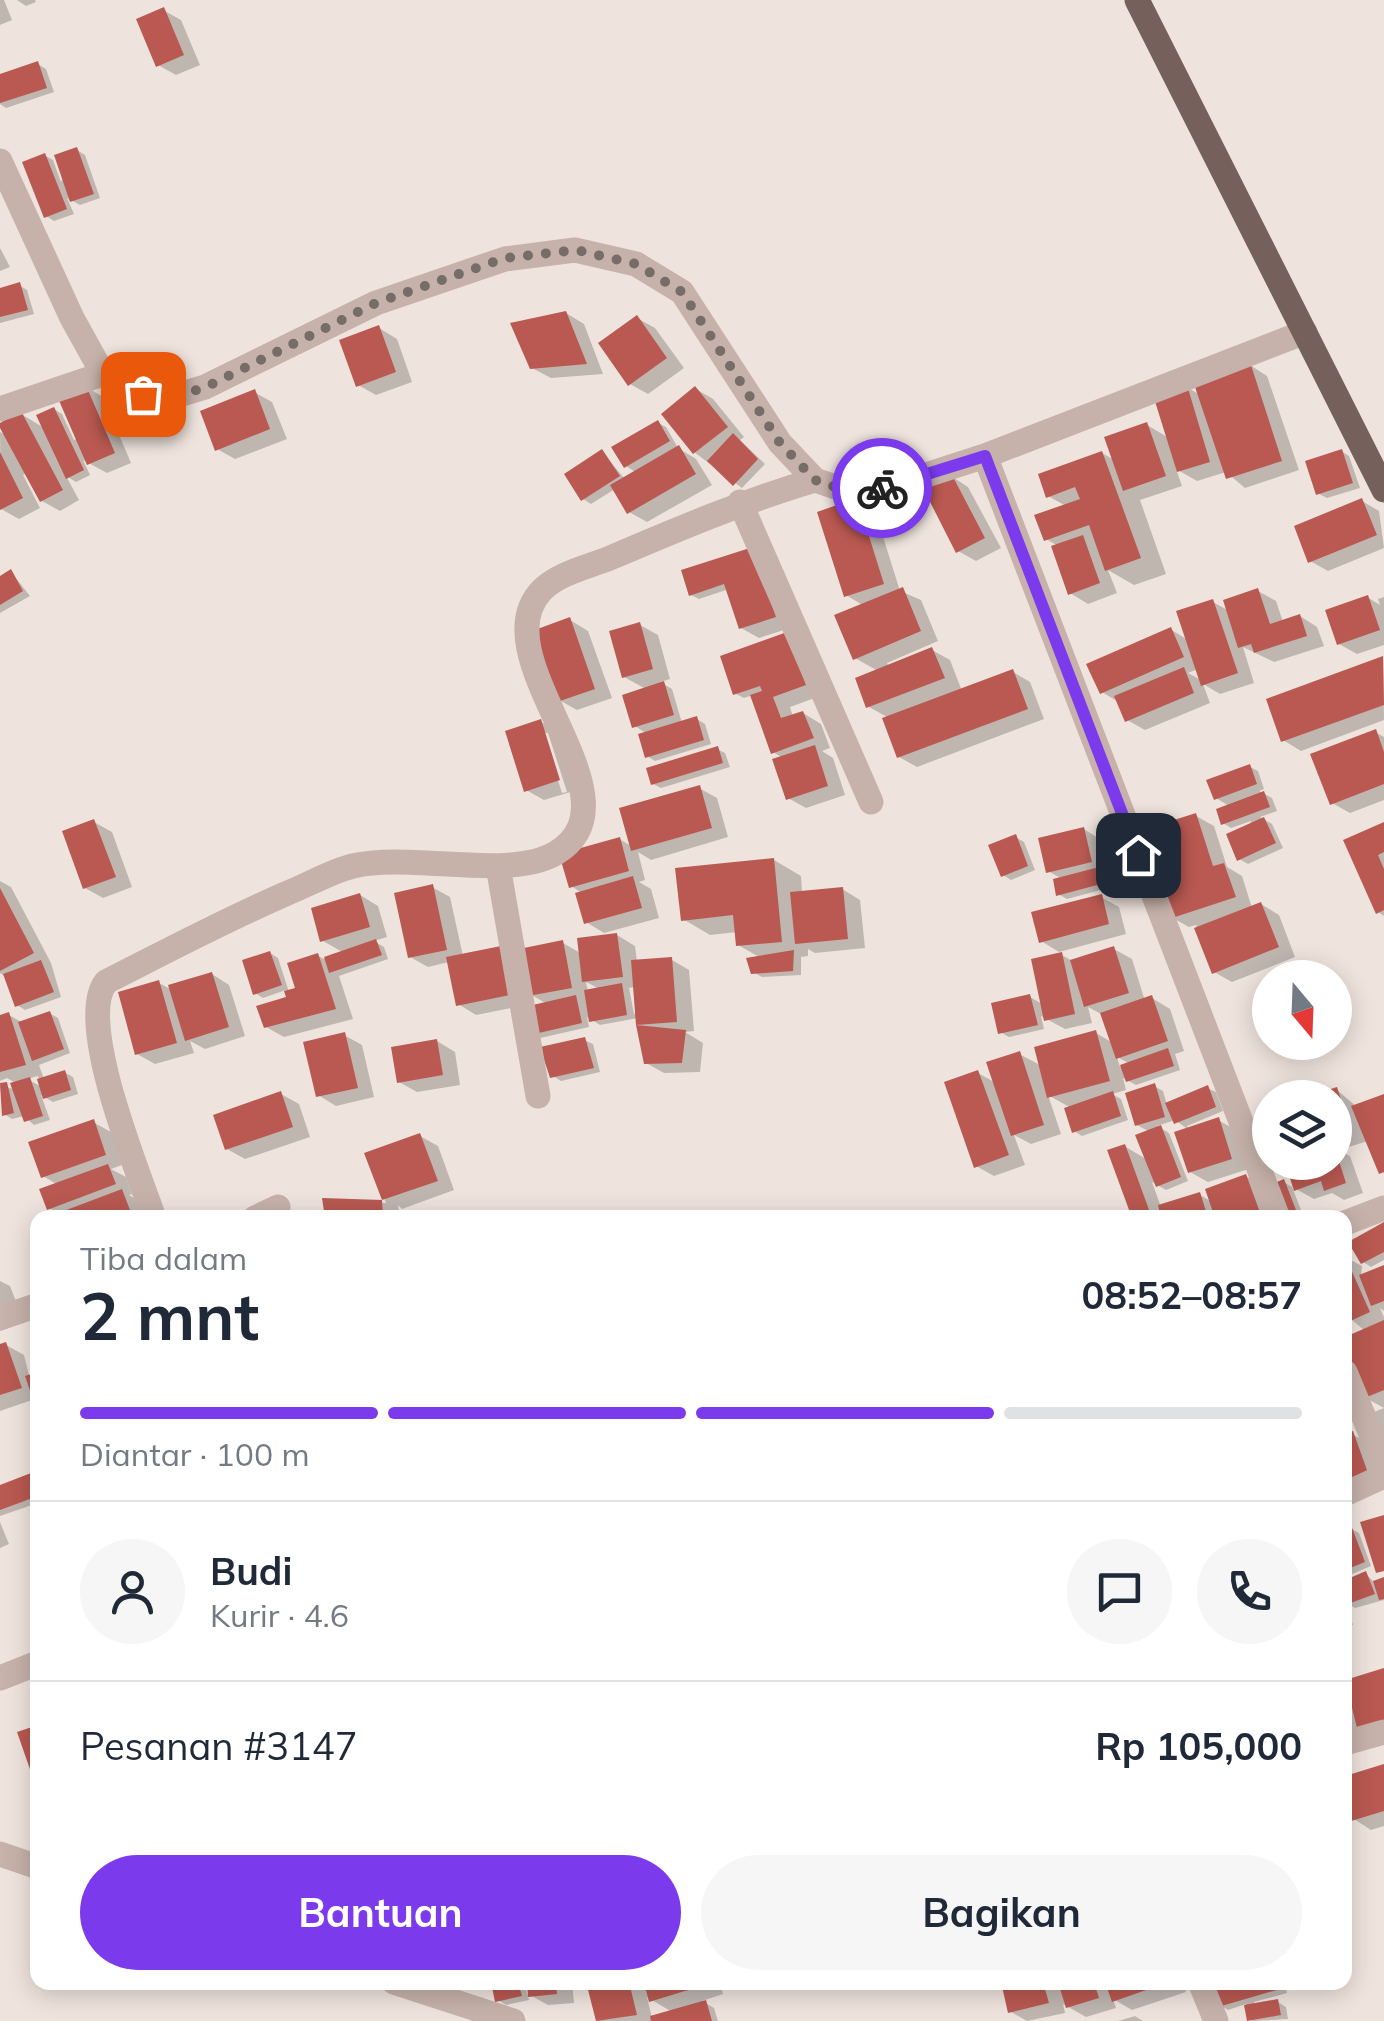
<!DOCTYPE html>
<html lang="id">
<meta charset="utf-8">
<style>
body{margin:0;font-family:Mulish,sans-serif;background:#f6f6f7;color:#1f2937;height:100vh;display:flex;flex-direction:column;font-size:38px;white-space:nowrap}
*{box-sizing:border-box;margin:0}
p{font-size:32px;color:#747a83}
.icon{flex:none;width:55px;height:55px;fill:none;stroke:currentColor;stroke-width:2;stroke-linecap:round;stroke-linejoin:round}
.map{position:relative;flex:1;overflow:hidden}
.sheet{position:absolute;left:30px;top:1210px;width:1322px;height:780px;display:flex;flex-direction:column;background:#fff;border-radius:20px;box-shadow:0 5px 25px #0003}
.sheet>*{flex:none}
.needle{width:65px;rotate:161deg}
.buttons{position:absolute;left:1252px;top:960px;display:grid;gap:20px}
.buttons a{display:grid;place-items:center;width:100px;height:100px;border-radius:50%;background:#fff;box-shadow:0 5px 25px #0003;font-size:50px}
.pin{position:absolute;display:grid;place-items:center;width:85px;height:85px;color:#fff;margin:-42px;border-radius:20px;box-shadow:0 5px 15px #0006}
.courier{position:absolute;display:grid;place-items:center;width:100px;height:100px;margin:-50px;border:8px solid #7c3aed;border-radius:50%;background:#fff;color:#222;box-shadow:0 2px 12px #0007}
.summary em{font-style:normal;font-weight:700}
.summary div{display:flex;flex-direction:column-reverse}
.summary{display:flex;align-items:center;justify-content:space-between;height:170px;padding:0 50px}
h1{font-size:65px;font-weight:700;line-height:75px}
.bar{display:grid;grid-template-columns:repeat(4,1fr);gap:15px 10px;align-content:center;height:120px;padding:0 50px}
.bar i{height:12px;border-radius:8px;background:#e0e1e3}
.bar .active{background:#7c3aed}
.bar p{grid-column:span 4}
.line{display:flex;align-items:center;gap:25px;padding:0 50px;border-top:2px solid #e0e1e3}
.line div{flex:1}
.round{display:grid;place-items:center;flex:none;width:105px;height:105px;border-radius:52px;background:#f6f6f7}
.primary-button{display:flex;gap:20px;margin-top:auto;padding:20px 50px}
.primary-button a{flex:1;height:115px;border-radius:60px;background:#7c3aed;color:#fff;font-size:40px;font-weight:700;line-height:115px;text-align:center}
.primary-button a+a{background:#f6f6f7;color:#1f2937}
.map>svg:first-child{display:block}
.shadow{fill:#0003;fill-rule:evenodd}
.building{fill:#b95951}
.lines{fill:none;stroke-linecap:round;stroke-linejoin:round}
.minor{stroke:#c6b2aa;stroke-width:25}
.major{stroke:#75605b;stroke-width:25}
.done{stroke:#766c68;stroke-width:10;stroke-dasharray:0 18}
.route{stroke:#7c3aed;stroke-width:12}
</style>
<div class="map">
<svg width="1384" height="2021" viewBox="0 0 1384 2021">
<rect width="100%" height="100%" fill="#efe4dd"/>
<!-- shadow -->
<path class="shadow" d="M0,0h4l8,20 -12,5z
M17,0h18l1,2 -10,4z
M163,10l18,10 19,45 -24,10 -18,-10z
M38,64l8,5 8,23 -48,16 -6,-4v-27z
M77,150l8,5 15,43 -20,7 -13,-7 7,16 -20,7 -8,-5 -2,-61 9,5 8,22z
M0,248l10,19 -10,4z
M19,285l8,5 7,24 -34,9v-32z
M566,313l18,11 19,50 -52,4 -19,-10z
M637,318l18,10 29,40 -36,26 -18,-10z
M379,328l18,11 15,43 -36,13 -18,-10z
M1250,365l17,11 32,94 -54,18 -19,-16 -29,9 -21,-12 6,17 -42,14 26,74 -32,11 -26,-15 9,23 -29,11 -18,-11 -12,-47 -12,-7 20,-33 -18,-10 54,-43 14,8 31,-36 22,13 18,-51 13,8z
M85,386l18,11 28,66 -24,10 -24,-13 7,15 -14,7 -10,-6 13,24 -19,11 -18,-10 -15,-28 -4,2 17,33 -21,11 -18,-10 -1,-77 7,4 14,-22 25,15 8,-20 8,5 12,26 4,-2z
M696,389l17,10 31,38 -4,3 25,24 -23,24 -48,-36z
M254,392l18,10 15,37 -52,20 -18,-10z
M658,423l8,4 12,21 18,11 16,26 -65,37 -18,-10 -14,-23 -24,15 -8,-5 19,-47 23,27 12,-6 -11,-7z
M1341,451l8,5 11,32 -33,10 -8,-4z
M951,476l17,11 33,61 -25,13 -18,-10z
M857,501l18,10 25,80 21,9 17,41 -51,22 2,4 43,-17 18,10 12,31 51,-19 17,10 14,37 -127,48 -18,-10 -10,-39 -20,-11 9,-36 -23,-13 9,-52 -18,-11z
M1362,501l17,10 5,37 -56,23 -18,-10z
M752,549l41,78 -34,11 -18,-10 -12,-39 -30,10 -8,-4z
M11,572l19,24 -30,17v-34z
M1258,591l18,10 7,21 17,-6 17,11 7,19 -50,16 -31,-15 11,36 -34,11 -17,-10 7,19 -65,27 -18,-10 -7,-17 -18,-11 68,-63 18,11 25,-38 16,9zM1198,669l3,11 -13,-7z
M1367,597l13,8 -2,-6 6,-2v48l-27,9 -18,-10z
M570,620l18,11 24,67 -35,12 -18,-10z
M640,625l18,10 12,44 -10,3 12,7 10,34 15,-4 8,5 6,20 -56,17 -8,-5v-22l-12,-8 11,-37 -22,-12z
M805,645l18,50 -33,12 3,10 10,-4 18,11 9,24 -8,3 11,7 12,37 -39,13 -18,-10 -5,-40 -10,-6 -20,-57 -9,3 -8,-4z
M1383,658l1,62 -83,31 -18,-11z
M541,722l18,10 18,58 -33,10 -18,-10zM543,733h5l19,59 -5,1z
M1375,732l9,5v63l-34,13 -18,-10z
M717,749l8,4 5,14 -69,21 -8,-4z
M1250,767l8,4 6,18 -5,2 13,7 5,13 -17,6 12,7 11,24 -35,16 -9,-5 12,-38 -20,7 -8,-5 6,-17 -13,-8z
M699,788l18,10 11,39 -77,23 -13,-8 7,28 -6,2 12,7 8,29 -55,15 -18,-11 -4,-29 -11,-7 48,-47 14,8z
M1196,816l18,10 13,41 15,9 10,32 9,-4 18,11 16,42 -63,25 -18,-10 -18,-47 -7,2 -18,-10 5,-64z
M94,822l18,10 20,55 -29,11 -18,-10z
M1384,825v91l-6,-4 -32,-71z
M1084,829l17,11 7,28 11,4 4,12 -56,15 -9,-5 4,-15 -14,-8z
M1015,837l9,5 11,28 -24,10 -8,-5z
M774,860l27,16 1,17 40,-4 18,11 5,48 -50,5 -7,-4v7l-7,1v18l-39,2 -9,-5 8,-14 -23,-13 -1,-13 -27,3 -27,-16z
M0,881l11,6 40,76 10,34 -36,13 -8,-5 -11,-28 -6,-4z
M432,887l18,10 13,59 60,2 40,-15 19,11 35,-19 18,11 2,16 35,-2 17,10 5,61 -9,1 18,11 -3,29 -36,1 -18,-10 -8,-45 -38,7 -13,-8 2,10 -49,11 -14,-33 -50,10 -18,-11 -9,-42 -21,5 -18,-10zM586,982l6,3 7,4 -11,2zM635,987l2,26 -3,1 -5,-26zM530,994l17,10 -14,4z
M360,895l18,11 9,31 -13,4 10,6 4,12 -49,17 14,43 -69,18 -18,-10 23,-29 -3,-8 -23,8 -8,-5 15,-40 8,5 11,34 9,-3 20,-33 6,3 20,-6 -21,-12z
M1101,897l18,10 7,27 -67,18 -18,-11z
M1114,949l18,10 13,42 7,-3 18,11 14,42 -9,3 5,16 -44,15 -13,-7 3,12 -14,4 9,5 7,21 -46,16 -8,-5 -3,-23 -23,-13 13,39 -30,10 -17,-9 11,30 -31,11 -18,-10 2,-93 18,10 23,-29 23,12 54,-33 17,10 -10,-28 -15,-8 4,16 -27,6 -24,-13 3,13 -35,8 -9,-5 30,-35 14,8 18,-50 12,7zM1117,1057l13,7 -10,3z
M212,974l17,11 16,51 -40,13 -15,-8 4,12 -39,11 -18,-10 22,-71 13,7z
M49,1013l9,5 12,35 -31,12 5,14 20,-7 9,5 5,17 -25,8 -12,-7 9,25 -16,5 -10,-9 -12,3 -8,-5 -4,-28 14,3 3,-5 -10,-6 -7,3v-63l9,-3 14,8zM38,1076l4,11 -15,-8z
M344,1035l18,10 12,52 -38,9 -18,-11z
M584,1040l9,4 7,28 -39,9 -8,-5z
M437,1041l18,11 5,33 -43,7 -18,-10z
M1154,1086l9,5 4,14 40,-17 9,4 7,19 -36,15 2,4 29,-10 18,10 13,39 -41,13 -18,-10 -1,-42 -14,-10 -18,6 12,7 19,48 -22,9 -14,-8 9,25 39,-12 12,7 34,-26 18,11 11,31h-140l-11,-72 24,14 2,-28 -13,-7z
M1337,1090l20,17 27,-11v78l-16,-33 -29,9 11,6 13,37 -19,7 -12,-7 -18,6 -18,-10 39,-27v-64l-17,-2z
M281,1094l18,10 11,33 -65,22 -18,-10z
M93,1122l18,10 11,33 -11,4 15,8 6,17 -3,1 11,7 6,16h-91l6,-3 -12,-7 9,-23 -15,-9z
M420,1136l18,10 16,44 -52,19 -4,-4 2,13h-73l-2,-17 61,2 -18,-49z
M1284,1182l8,5 11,28 -19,-1z
M1384,1225v35l-13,7 -8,-5z
M1345,1257l17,9 -1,11 23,-9v43l-4,-3 4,9v125l-10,-30 10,-4 -20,-11 -19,-46v-12l20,-8 -20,-17z
M0,1281l10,5 14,36 -24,9z
M6,1345l18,10 11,44 -35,12v-64z
M1352,1434l18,10 14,39 -39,13v-60z
M31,1476l7,3v24l-38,13v-29z
M0,1522l9,22 -9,4z
M1350,1528l9,5 12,33 -26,11v-47z
M1366,1574l9,9 9,-3v20l-29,8 -9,-5 7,22 -8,2v-45z
M1384,1671l-39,83v-79l3,6z
M1384,1767v59l-13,4 -17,-11 -9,-41z
M494,1982h30l5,18 -23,5 -8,-5z
M529,1982h43l2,21 -26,2 -20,-11z
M589,1982h131l3,12 -21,7 12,7 4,13h-120zM647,1997l25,15 -20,6z
M1003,1982h180l3,10 -54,18 -19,-11 3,9 -30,9 -23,-13 2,9 -38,8 -16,-9z
M1231,1982h53l3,11 -33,9v4l24,-4 8,5 2,12 -36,2 -6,-17 -18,6 -8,-5z
M1135,2016l8,5h-25z"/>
<!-- building -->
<path class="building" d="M164,7l20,48 -28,12 -20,-48z
M38,61l9,27 -47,15v-29z
M77,147l17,47 -24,8 -16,-47z
M45,153l22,56 -23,9 -22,-56z
M20,282l8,28 -28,7v-29z
M566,311l21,53 -57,5 -20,-46z
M637,315l30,43 -39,28 -30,-43z
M379,325l17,47 -40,15 -17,-47z
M1250,362l32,99 -56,18 -33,-98z
M85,383l30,70 -28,12 -30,-69z
M1187,385l23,77 -33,10 -24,-77z
M695,386l33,41 -35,27 -32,-40z
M255,389l15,40 -55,22 -15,-40z
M54,407l30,63 -18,9 -30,-64z
M21,411l42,79 -23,12 -40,-74v-5z
M658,420l12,21 -46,27 -13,-21z
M1147,422l19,54 -43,15 -19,-54z
M733,433l25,26 -25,27 -26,-25z
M679,445l17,29 -69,40 -17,-29z
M602,449l18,27 -39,25 -17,-27z
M1342,449l11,34 -37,12 -11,-34z
M1102,451l39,107 -36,13 -16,-46 -45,16 -10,-26 46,-16 -5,-12 -29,11 -8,-24z
M0,452l23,46 -23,12z
M951,473l34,65 -29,15 -33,-65z
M857,498l27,86 -40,13 -27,-85z
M1362,498l15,37 -69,28 -14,-37z
M1083,535l17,48 -32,12 -17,-49z
M753,547l23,70 -37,12 -15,-45 -35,12 -8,-26z
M11,569l12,22 -23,14v-29z
M903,587l18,44 -68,29 -19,-45z
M1258,588l12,36 30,-10 7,22 -53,17 -3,-9 -13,4 -15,-48z
M1368,595l12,35 -43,15 -12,-35z
M1213,599l25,74 -37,13 -25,-75z
M570,617l25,72 -38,13 -25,-71z
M640,622l13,47 -31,9 -13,-47z
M1171,627l13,30 -84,37 -14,-30z
M787,632l19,53 -33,12 8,21 22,-7 11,27 -43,16 -21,-59 12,-4 -2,-5 -27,9 -13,-39z
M932,647l13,31 -79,30 -11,-30z
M1383,656l1,49 -103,37 -15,-43z
M1184,667l10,26 -69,29 -11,-26z
M1013,669l15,40 -131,49 -15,-40z
M664,681l10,34 -42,13 -10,-33z
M697,716l7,24 -59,18 -7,-24z
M541,719l19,61 -36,12 -19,-61z
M1376,729l8,23v32l-54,21 -20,-51z
M815,745l13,41 -42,14 -14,-41z
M718,746l5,17 -72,22 -5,-17z
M1250,764l7,20 -43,16 -8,-20z
M700,785l12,43 -81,23 -12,-43z
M1264,791l6,16 -49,18 -5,-16z
M1196,813l17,53 11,-3 12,34 -67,22 -11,-34 14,-5 -8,-25 9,-3 -3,-9 8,-2 -7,-20z
M1264,817l12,26 -39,18 -11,-27z
M94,819l22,58 -33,12 -21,-58z
M1384,822v30l-6,3 6,14v41l-8,4 -33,-74z
M1084,827l8,35 -46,11 -8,-35z
M1016,834l12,32 -27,11 -13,-32z
M620,837l9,34 -60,17 -10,-34z
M774,858l8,84 -46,4 -3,-31 -52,6 -6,-53z
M1111,864l5,16 -60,16 -3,-17z
M633,876l9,32 -58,16 -9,-31z
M433,884l14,66 -39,8 -14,-65z
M843,887l5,52 -53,5 -5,-52z
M0,888l34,65 -34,18z
M360,893l10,34 -50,15 -9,-34z
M1102,894l7,30 -70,19 -8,-31z
M1261,902l18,45 -67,27 -18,-46z
M617,933l6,44 -41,5 -5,-44z
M376,939l6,16 -53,18 -5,-16z
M563,940l9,48 -44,8 -9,-47z
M506,945l9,49 -59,12 -10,-49z
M1114,946l15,47 -45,14 -14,-47z
M794,950l-1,21 -42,3 -5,-16z
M270,951l12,34 -29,10 -11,-35z
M1062,952l13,62 -31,7 -13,-62z
M318,953l18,56 -72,19 -8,-22 30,-9 -2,-6 11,-3 -8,-25z
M672,957l5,65 -41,3 -5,-65z
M41,960l13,32 -39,15 -12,-33z
M212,972l17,55 -44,14 -17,-56z
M159,980l18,63 -42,12 -17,-63z
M622,983l5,32 -38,7 -5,-32z
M1030,994l8,31 -40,9 -7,-31z
M576,995l6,28 -52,12 -6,-28z
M1152,995l16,46 -52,18 -16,-46z
M50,1011l14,38 -32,12 -14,-39z
M9,1012l17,53 -26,7v-57z
M636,1025l50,5 -4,33 -38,1z
M1096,1030l14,51 -63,17 -13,-51z
M345,1032l13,56 -42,9 -13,-55z
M585,1037l9,31 -44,10 -10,-31z
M437,1039l6,36 -46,8 -6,-36z
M1168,1048l6,18 -48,16 -6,-17z
M1020,1051l24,74 -33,11 -25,-74z
M65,1070l6,20 -28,9 -6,-20z
M978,1070l31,85 -35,13 -30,-86z
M30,1077l13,39 -19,6 -14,-39z
M7,1082l7,31 -12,3 -2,-33z
M1155,1083l10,34 -30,9 -10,-33z
M1208,1085l8,22 -42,17 -9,-21z
M1337,1087l14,44 -16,5v-38l-20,-4z
M281,1091l12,36 -68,23 -12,-35z
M1113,1091l8,25 -49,17 -8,-25z
M1384,1094v78l-5,2 -28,-68z
M1219,1117l13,42 -44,14 -14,-41z
M94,1119l12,36 -65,23 -13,-36z
M1161,1125l20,52 -25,10 -21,-52z
M420,1133l18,48 -56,19 -18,-47z
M1125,1144l27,74h-20l-25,-68z
M1336,1152l10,31 -22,8 -3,-10 -27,10 -9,-29h50z
M108,1164l8,20 -69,26 -8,-21z
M1246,1174l16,44h-47l-10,-29z
M1284,1179l12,31 -14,6 -12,-31z
M122,1189l11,29h-84l-1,-1z
M1200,1192l8,26h-47l-3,-13z
M322,1198l60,2 1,18h-58z
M1384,1222v30l-23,12 -13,-22z
M1345,1256l25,56 -24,11 -1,-3z
M1384,1265v36l-13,5 -12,-31z
M1384,1320v70l-22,9 -17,-42v-20z
M6,1342l16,46 -22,7v-51z
M38,1372v39h-1l-12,-35z
M1353,1431l15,42 -23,8v-48z
M31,1473l7,23 -38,14v-25z
M1384,1515v56l-8,2 -16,-51z
M1351,1525l14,37 -20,8v-43z
M1366,1571l9,23 -30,11v-25z
M1384,1577v22l-5,1 -6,-19z
M1384,1668v53l-27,7 -12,-48z
M38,1725v48l-6,2 -15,-43z
M1384,1764v47l-33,10 -6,-45z
M491,1982h27l4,14 -27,6z
M527,1982h29l1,12 -29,3z
M586,1982h43l8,33 -41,6z
M644,1982h67v1l-62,19z
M1001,1982h42l6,21 -41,10z
M1058,1982h36l5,16 -33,10z
M1105,1982h61v1l-54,19z
M1230,1982h48l2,7 -62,18 -6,-20z
M1278,1999l3,16 -34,6 -3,-16z
M706,2000l6,21h-61l-1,-5z"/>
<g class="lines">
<!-- minor -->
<path class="minor" d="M0,161l72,157 31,56 40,20 29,3 33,-10 171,-84 129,-44 70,-9 61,14 46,28 98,151 35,37 35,12 36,-4 99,-32 320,-124
M0,409l103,-35
M985,456l293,762
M740,502l131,300
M498,866l40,230
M154,1218c-16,-47 -79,-198 -48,-236 61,-31 121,-63 184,-90 20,-8 42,-21 63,-26 57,-14 156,15 203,-13 91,-55 -79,-196 -14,-263 17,-17 46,-23 68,-32 68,-29 134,-57 205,-78
M255,1218l23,-11
M1345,1223l39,-15
M0,1318l38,-13
M1345,1372l39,93
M1345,1494l39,-18
M0,1678l38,-15
M1345,1743l39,-11
M0,1854l38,13
M394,1982l119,39
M1200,1982l16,39"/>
<!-- major -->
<path class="major" d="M1137,0l247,490"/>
</g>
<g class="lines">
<!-- done -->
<path class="done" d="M143,394l29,3 32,-9 172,-85 129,-45 71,-8 60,14 46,28 98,151 35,37 35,12 32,-4"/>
<!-- route -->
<path class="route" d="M882,488l103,-32 153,399"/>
</g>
</svg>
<div class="buttons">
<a><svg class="needle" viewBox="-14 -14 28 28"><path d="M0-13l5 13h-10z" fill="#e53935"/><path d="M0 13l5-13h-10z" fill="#747a83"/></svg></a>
<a><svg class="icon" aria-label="layers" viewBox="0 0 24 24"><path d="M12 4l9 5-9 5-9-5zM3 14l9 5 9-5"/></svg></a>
</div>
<div class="pin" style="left:143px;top:394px;background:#ea580c"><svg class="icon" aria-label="bag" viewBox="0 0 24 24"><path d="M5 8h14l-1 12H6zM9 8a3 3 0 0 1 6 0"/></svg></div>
<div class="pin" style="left:1138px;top:855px;background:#1f2937"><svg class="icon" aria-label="home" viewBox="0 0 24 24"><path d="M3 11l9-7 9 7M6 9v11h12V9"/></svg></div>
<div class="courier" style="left:882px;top:488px"><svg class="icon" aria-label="bike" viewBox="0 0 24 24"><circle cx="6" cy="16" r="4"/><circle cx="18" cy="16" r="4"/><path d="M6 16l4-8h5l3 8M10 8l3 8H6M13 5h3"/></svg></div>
<section class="sheet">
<div class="summary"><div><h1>2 mnt</h1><p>Tiba dalam</p></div><em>08:52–08:57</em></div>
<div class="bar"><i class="active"></i><i class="active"></i><i class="active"></i><i></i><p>Diantar · 100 m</p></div>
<div class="line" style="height:180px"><a class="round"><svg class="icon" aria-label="person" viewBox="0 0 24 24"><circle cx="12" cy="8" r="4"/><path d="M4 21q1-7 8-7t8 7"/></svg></a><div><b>Budi</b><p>Kurir · 4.6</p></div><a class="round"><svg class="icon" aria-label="chat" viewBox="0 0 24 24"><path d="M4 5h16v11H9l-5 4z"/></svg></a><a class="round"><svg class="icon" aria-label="phone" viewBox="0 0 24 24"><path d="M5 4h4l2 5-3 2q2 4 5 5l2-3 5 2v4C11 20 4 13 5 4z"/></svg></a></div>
<div class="line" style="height:130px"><div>Pesanan #3147</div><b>Rp 105,000</b></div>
<div class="primary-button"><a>Bantuan</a><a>Bagikan</a></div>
</section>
</div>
